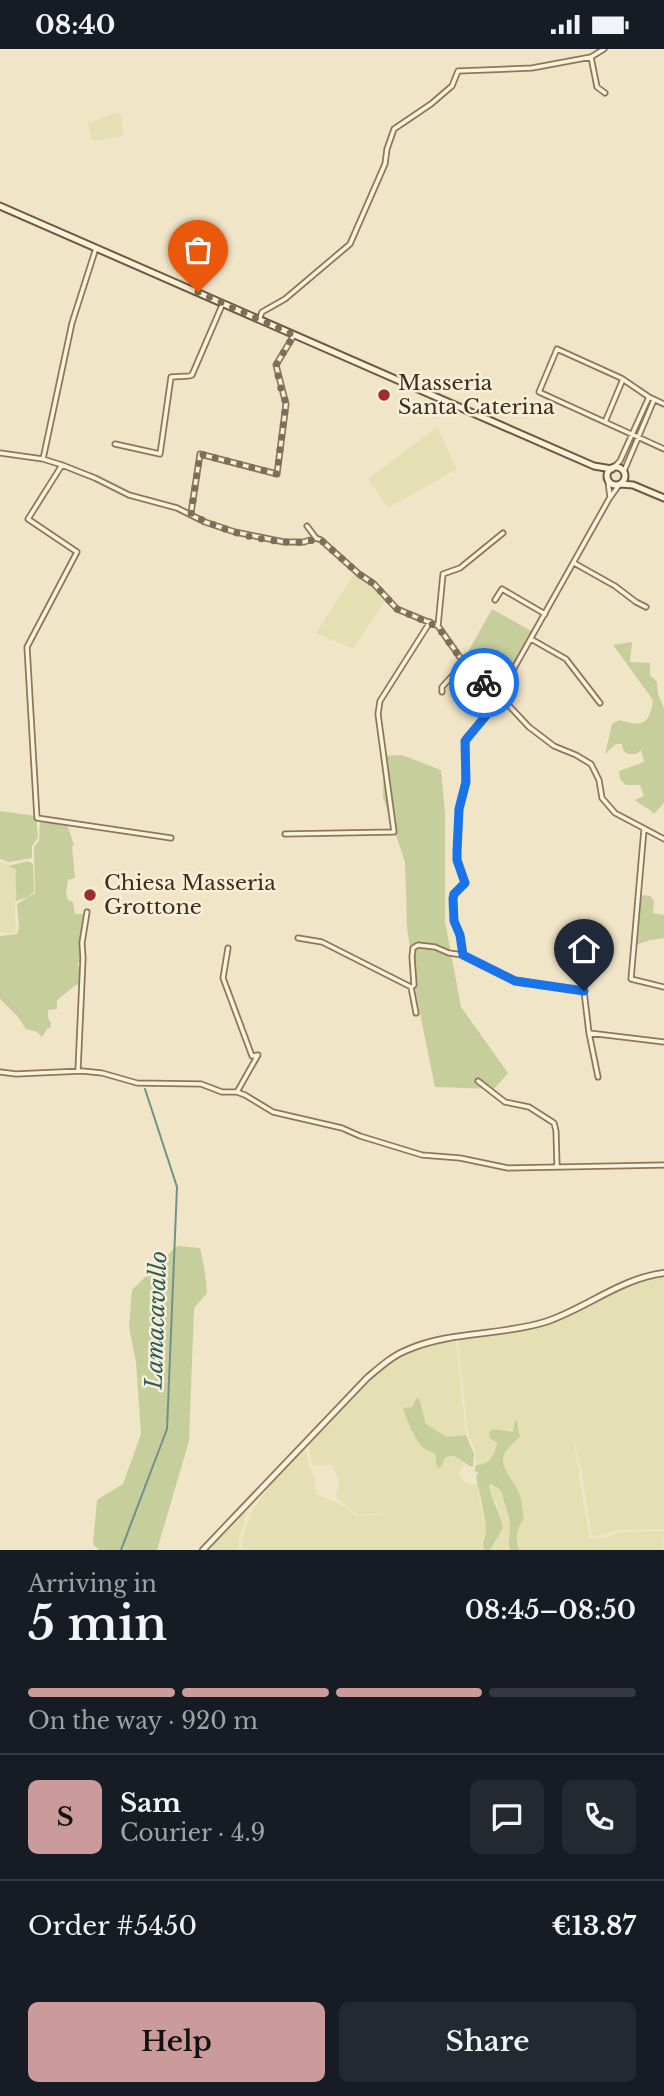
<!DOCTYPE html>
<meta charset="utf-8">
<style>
body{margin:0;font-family:"Libre Baskerville",serif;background:#242831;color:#f1f3f6;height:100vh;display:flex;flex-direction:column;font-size:26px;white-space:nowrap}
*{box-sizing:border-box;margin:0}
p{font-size:23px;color:#9ea1a6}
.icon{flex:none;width:38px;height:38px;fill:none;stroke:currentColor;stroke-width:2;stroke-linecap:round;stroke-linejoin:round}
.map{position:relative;height:1501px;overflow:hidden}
.sheet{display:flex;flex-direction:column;background:#171b24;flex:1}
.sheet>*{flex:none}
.pin{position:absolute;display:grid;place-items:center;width:60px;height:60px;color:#fff;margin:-72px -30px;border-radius:50% 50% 50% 0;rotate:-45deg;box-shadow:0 0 7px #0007}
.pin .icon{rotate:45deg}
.courier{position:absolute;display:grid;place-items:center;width:70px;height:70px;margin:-35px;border:5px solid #1a73e8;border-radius:50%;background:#fff;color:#222;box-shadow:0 2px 9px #0007}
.headline em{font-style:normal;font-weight:600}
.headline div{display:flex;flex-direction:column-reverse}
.headline{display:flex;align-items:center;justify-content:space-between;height:119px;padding:0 28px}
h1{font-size:46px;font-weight:600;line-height:52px}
.bar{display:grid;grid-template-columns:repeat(4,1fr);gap:10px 7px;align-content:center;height:84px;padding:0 28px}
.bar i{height:9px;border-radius:5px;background:#363941}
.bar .selected{background:#cb9a9a}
.bar p{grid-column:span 4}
.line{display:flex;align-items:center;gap:18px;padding:0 28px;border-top:2px solid #363941}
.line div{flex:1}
.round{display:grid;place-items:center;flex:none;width:74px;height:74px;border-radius:10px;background:#242831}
.cta{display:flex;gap:14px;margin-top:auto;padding:14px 28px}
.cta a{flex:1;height:80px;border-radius:10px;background:#cb9a9a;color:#111;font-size:28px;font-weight:600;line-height:80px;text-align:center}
.cta a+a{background:#242831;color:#f1f3f6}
.status{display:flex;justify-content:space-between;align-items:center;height:49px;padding:0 35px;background:#171b24;direction:ltr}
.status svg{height:19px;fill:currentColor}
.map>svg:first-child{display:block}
.farmland{fill:#e5e0b4}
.green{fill:#c6ce9b}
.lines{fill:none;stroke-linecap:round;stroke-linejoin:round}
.stream{stroke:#6f928b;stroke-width:2}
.minor-casing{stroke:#8c775c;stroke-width:7}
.tertiary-casing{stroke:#8c775c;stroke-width:8}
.secondary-casing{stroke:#6e583f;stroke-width:9}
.minor{stroke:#faf2db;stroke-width:3.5}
.tertiary{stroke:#faf2db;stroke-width:4.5}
.secondary{stroke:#faf2db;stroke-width:5}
.done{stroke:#7b6f5a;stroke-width:7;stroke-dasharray:0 12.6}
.route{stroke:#1a73e8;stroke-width:9}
.poi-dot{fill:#9d2e2a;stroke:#f7efd7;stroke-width:2.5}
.labels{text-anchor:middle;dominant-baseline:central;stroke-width:5;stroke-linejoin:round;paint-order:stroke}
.poi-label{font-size:21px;fill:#3c2f20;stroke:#f7efd7;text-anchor:start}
.water-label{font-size:23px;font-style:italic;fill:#2f5c5b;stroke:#f7efd7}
</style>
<div class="status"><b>08:40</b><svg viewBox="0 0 49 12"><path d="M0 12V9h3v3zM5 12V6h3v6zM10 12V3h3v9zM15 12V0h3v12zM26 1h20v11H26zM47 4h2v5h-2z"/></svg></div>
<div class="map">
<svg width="664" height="1501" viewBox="0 0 664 1501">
<rect width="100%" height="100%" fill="#f0e5c7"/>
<!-- farmland -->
<path class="farmland" d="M115,64h6l2,23 -31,5 -4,-18z
M437,378l20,42 -69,39 -20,-29z
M356,522l18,13 13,14 -34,51 -37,-16z
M0,813l9,2 -1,2 10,4 -2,13 2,10 -3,11 1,25 -1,4h-15z
M664,1226v254l-45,1 -27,7 -10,-60 1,-6 -4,-7 -5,-26h-1l5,29 2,1 -1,8 11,63 15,-1 15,-6 44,-1 -1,19h-144l-4,-10 4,-15 5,-6 -2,-11 -3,-16 -16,-25v-12l17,-21 -1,-7 -2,-6 -2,-1 -2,12 -19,-3 3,14 -4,13 -10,9h-7l-1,-15 -7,-16 -10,-93 82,-15 40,-14 52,-30z
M456,1292l10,94 -19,2 -21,-13 -7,-26 -13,17 6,18 13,16 10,5 2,14 4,-1 6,-11 12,1 5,6 -5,13 9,8h11l1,18 6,26 -4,15 2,7h-242l-1,-6 10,-31 21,-31 33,-34 4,19 6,11 1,16 22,9 20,13 28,-2 10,4 -10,-5 -28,2 -22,-17 3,-17 -4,-10 -3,-6h-20l-3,-21 59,-63 24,-20 37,-15z
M491,1435l8,5 3,4 8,31 -2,17 2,9h-20l13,-22 -6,-22 -7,-14 -1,-6z
M244,1462l3,1 -8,26v12h-33z"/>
<!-- green -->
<path class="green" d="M492,560l41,23 -34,63 -36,-34z
M632,593l-2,20 20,1v12l7,7 1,12 6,14v95l-10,11c-6,-7 -13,-8 -19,-14l9,-4 -4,-11h-14l-6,-6 -1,-8 25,-9 -3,-12 -5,4h-8l-5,-4 -1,-6h-6l-11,10 7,-30 7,-4c22,6 30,7 34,-20l-40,-55z
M402,706l39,15 4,43v108l16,86 47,66 -14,16 -59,-2 -19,-93 -9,-67 -2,-65 -22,-65 1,-41z
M0,762l36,5 2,22 -6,8v12l-23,4 -9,-3z
M40,771l27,5 7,20 -2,1 3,32 -7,2 -2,14 2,6 5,2 2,12h9l-4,48h-2v4l3,5 -1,15 -3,-2 -20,16v9l-9,1v8l3,5 -1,5 -3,1 -5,8 -5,-5 -11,-3 -8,-12 -18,-18v-63l17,-2 2,-6 -2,-24 18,-11 -1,-46 5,-6z
M28,812l5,3 1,28 -6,5 -12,4c2,-10 -3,-22 1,-31l-9,-4z
M639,846l11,1 4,5 -1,12 11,2v23l-14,2 -14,5v-24z
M177,1197l23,2 5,24 2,21 -13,15 -5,133 -32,109h-58l-6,-6 4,-44 26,-16 18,-50 -5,-72 -7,-35 3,-37z
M419,1349l7,26 21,13 19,-2 8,19 -1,13c-11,-3 -16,-16 -28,-9l-4,9 -4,1 -2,-14c-3,-2 -7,-3 -10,-5 -10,-7 -19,-31 -22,-41l9,-1 4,-8z
M515,1371l2,1 3,16c-28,23 -16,28 -2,54 4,7 4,19 6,28 -8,10 -9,19 -5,31h-9c-3,-9 0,-14 0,-23 0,-11 -6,-23 -8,-34l-3,-4 -8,-5 -2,2c3,15 11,27 14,42l-13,22h-6c-3,-8 2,-13 2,-22 0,-5 -8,-46 -10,-50l2,-6 -4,-1 2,-6c14,0 18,-9 21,-22l-7,-5 -1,-6 5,-3 19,3z"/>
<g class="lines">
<!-- stream -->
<path class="stream" d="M121,1501l46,-121 10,-242 -32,-98"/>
<defs>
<path id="minor" d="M591,8l6,30 8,6
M259,271l3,-8 23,-13 65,-55 35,-80 2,-15 7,-20 37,-25 21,-18 6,-15 74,-3 59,-11 13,-8
M664,355l-15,-7 -28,-19 -64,-29 -18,43 125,57
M605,373l18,-43
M115,395l45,10 11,-77 18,-1 3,-1 31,-72
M0,404l43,6 19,6 33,13 34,17 48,13 28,14 30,10 49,10h20l12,-4 5,2 38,34 15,10 23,25 41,17 26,37 35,32 30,32 25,19 22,9 15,9 8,16 3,18 13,15 49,26
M43,410l29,-136 24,-75
M62,416l-34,54 49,33 -50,95 10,171 134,20
M613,419l7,-7 29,-64
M624,422l30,-71
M608,432l2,16
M191,464l9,-59 77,20 9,-70 -10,-39 18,-30
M307,477l9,12
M574,514l41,23 21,16 10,5
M495,551l7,-11 43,25
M438,577l5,-52 17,-6 43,-35
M531,590l35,20 34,44
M442,643v-5l22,-24
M644,780l-13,150 33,8
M285,785l109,-2 -16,-118 2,-13 50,-79
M298,889l24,4 89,45 3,-2 -2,-28 1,-9 5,-3 17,2 14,6 14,2 52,25 69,11 5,42 9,44
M228,899l-5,30 29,78 6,-1 -21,37
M463,906l-3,-20 -6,-14 -1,-22 1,-5 11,-11 -8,-23v-8l2,-43 6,-27 1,-44 32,-37 1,-6 110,-196 10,-14
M411,938l5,26
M589,984l75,9
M78,1021l5,-112 -1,-15 5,-31
M0,1023l16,2 66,-3 20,2 35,10 64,1 21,8h15l8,3 28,17 69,16 18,8 62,19 38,3 48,10 156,-3
M478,1032l27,21 24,5 25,16 2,8 1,35"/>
<path id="tertiary" d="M203,1501l164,-172c13,-11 25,-22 40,-28 43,-19 93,-14 138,-28 42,-14 74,-43 119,-49"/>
<path id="secondary" d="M0,157l594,260 18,3
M607 427a9 9 0 1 1 18 0a9 9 0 1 1-18 0Z
M621,435l12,1 31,13"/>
</defs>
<!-- minor casing -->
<use href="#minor" class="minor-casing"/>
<!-- tertiary casing -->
<use href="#tertiary" class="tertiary-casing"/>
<!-- secondary casing -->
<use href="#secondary" class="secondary-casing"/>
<!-- minor -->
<use href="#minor" class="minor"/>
<!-- tertiary -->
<use href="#tertiary" class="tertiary"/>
<!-- secondary -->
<use href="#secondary" class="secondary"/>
</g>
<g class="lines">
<!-- done -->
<path class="done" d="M198,243l96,43 -18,30 4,21 6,17 -9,71 -77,-20 -9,60c29,16 64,26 97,28 6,0 12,1 17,0 7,-1 9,-4 16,-2l38,34 15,10 23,25 41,18 26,36 20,20"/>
<!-- route -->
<path class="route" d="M484,634l15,12 -5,11 -29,35 1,41 -7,27 -2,43v8l8,23 -11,11 -1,5 1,22 6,14 3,20 52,26 69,10"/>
</g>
<!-- markers -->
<g class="poi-dot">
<circle cx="384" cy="346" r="7"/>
<circle cx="90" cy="846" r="7"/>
</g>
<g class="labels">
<!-- poi labels -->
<g class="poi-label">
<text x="398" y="334">Masseria<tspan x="398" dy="24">Santa Caterina</tspan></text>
<text x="104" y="834">Chiesa Masseria<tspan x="104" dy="24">Grottone</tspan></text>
</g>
<!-- water labels -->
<g class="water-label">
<text transform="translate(156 1271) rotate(-88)">Lamacavallo</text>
</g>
</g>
</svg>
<div class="pin" style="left:198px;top:243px;background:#ea580c"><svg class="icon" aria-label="bag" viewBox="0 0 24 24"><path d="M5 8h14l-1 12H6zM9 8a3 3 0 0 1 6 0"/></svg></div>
<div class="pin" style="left:584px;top:942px;background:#1f2937"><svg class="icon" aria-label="home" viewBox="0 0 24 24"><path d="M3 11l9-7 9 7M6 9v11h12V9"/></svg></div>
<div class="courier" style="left:484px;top:634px"><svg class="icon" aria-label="bike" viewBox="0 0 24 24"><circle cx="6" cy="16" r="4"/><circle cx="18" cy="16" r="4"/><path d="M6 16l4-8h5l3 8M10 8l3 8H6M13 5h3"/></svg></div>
</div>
<section class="sheet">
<div class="headline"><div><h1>5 min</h1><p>Arriving in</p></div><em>08:45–08:50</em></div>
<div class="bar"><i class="selected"></i><i class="selected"></i><i class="selected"></i><i></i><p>On the way · 920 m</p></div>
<div class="line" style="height:126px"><b class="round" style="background:#cb9a9a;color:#111">S</b><div><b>Sam</b><p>Courier · 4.9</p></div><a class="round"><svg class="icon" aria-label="chat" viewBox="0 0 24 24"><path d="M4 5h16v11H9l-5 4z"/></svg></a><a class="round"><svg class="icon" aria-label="phone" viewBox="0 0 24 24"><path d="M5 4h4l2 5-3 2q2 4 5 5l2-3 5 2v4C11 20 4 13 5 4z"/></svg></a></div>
<div class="line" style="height:91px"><div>Order #5450</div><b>€13.87</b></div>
<div class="cta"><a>Help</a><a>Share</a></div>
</section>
